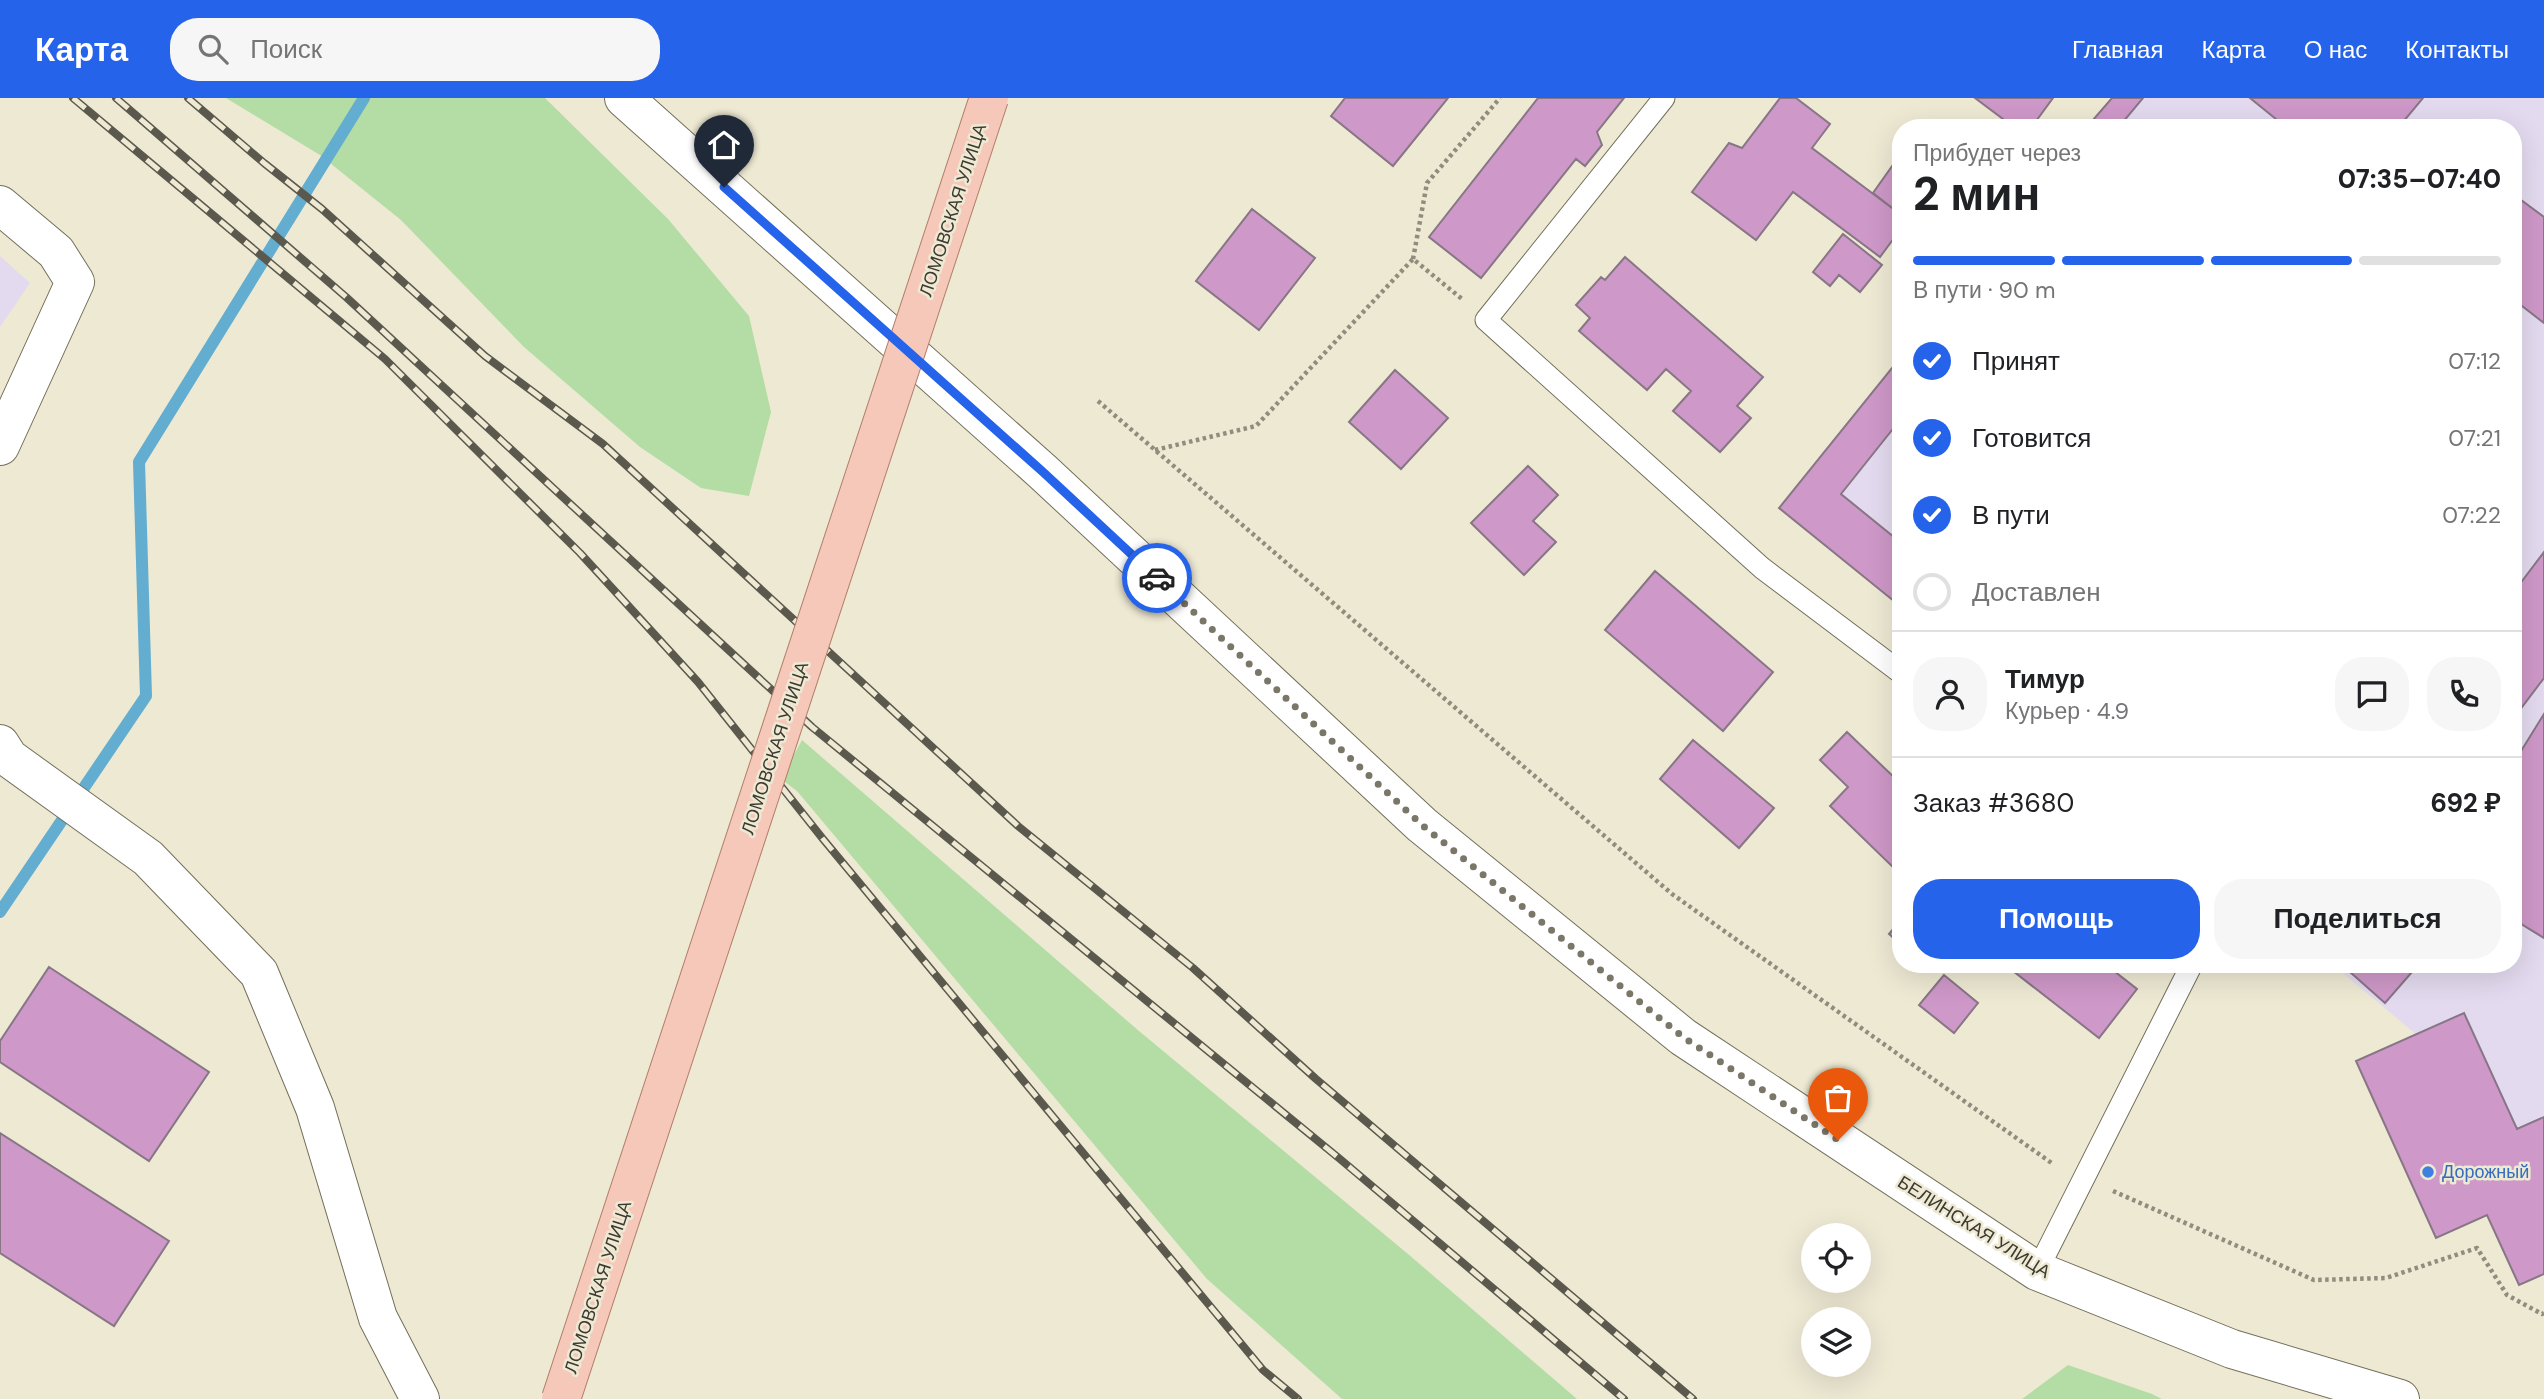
<!DOCTYPE html>
<html lang="ru">
<meta charset="utf-8">
<style>
body{margin:0;font-family:"DM Sans",sans-serif;background:#f6f6f6;color:#202124;height:100vh;display:flex;flex-direction:column;font-size:26px;white-space:nowrap}
*{box-sizing:border-box;margin:0}
p{font-size:23px;color:#757577}
.icon{flex:none;width:38px;height:38px;fill:none;stroke:currentColor;stroke-width:2;stroke-linecap:round;stroke-linejoin:round}
.map{position:relative;flex:1;overflow:hidden}
.side{position:absolute;left:1892px;top:21px;width:630px;height:854px;display:flex;flex-direction:column;background:#fff;border-radius:28px;box-shadow:0 7px 28px #0002}
.side>*{flex:none}
.buttons{position:absolute;left:1801px;top:1125px;display:grid;gap:14px}
.buttons a{display:grid;place-items:center;width:70px;height:70px;border-radius:50%;background:#fff;box-shadow:0 7px 28px #0002;font-size:35px}
.pin{position:absolute;display:grid;place-items:center;width:60px;height:60px;color:#fff;margin:-72px -30px;border-radius:50% 50% 50% 0;rotate:-45deg;box-shadow:0 0 7px #0007}
.pin .icon{rotate:45deg}
.courier{position:absolute;display:grid;place-items:center;width:70px;height:70px;margin:-35px;border:5px solid #2563eb;border-radius:50%;background:#fff;color:#222;box-shadow:0 2px 9px #0007}
.overview em{font-style:normal;font-weight:800}
.overview div{display:flex;flex-direction:column-reverse}
.overview{display:flex;align-items:center;justify-content:space-between;height:119px;padding:0 21px}
h1{font-size:46px;font-weight:800;line-height:52px}
.bar{display:grid;grid-template-columns:repeat(4,1fr);gap:10px 7px;align-content:center;height:84px;padding:0 21px}
.bar i{height:9px;border-radius:5px;background:#e0e0e0}
.bar .current{background:#2563eb}
.bar p{grid-column:span 4}
.line{display:flex;align-items:center;gap:18px;padding:0 21px;border-top:2px solid #e0e0e0}
.line div{flex:1}
.round{display:grid;place-items:center;flex:none;width:74px;height:74px;border-radius:28px;background:#f6f6f6}
ol{padding:0 21px;list-style:none}
li{display:flex;align-items:center;gap:21px;height:77px}
li p{margin-inline-start:auto}
li .icon{padding:7px;border-radius:50%;background:#2563eb;color:#fff;stroke-width:4}
li:last-child{color:#757577}
li i{width:38px;height:38px;border:4px solid #e0e0e0;border-radius:50%}
.action{display:flex;gap:14px;margin-top:auto;padding:14px 21px}
.action a{flex:1;height:80px;border-radius:28px;background:#2563eb;color:#fff;font-size:28px;font-weight:800;line-height:80px;text-align:center}
.action a+a{background:#f6f6f6;color:#202124}
header{display:flex;align-items:center;gap:42px;box-sizing:border-box;height:98px;padding:0 35px;background:#2563eb;color:#fff}
header strong{font-size:33px}
nav{display:flex;gap:38px;margin-inline-start:auto;font-size:24px}
.search{width:490px;height:63px;background:#f6f6f6;display:flex;align-items:center;gap:18px;box-sizing:border-box;padding:0 24px;border-radius:28px;color:#757577;font-size:26px}
.map>svg:first-child{display:block}
.industrial{fill:#e3daef}
.green{fill:#b3dda4}
.lines{fill:none;stroke-linecap:round;stroke-linejoin:round}
.stream{stroke:#62add0;stroke-width:12}
.building{fill:#ce98c8;stroke:#877685;stroke-width:2}
.service-casing{stroke:#736f5b;stroke-width:23}
.minor-casing{stroke:#736f5b;stroke-width:40}
.secondary-casing{stroke:#736f5b;stroke-width:40}
.path{stroke:#908d7e;stroke-width:4.5;stroke-dasharray:3.5 3.5;stroke-linecap:butt}
.service{stroke:#fff;stroke-width:21}
.minor{stroke:#fff;stroke-width:38}
.secondary{stroke:#fff;stroke-width:38}
.rail-casing{stroke:#5b584d;stroke-width:8}
.rail{stroke:#eee9d3;stroke-width:5;stroke-dasharray:16;stroke-linecap:butt}
.primary-bridge-casing{stroke:#b17e6a;stroke-width:40;stroke-linecap:butt}
.primary-bridge{stroke:#f6c8b9;stroke-width:38}
.done{stroke:#7a7769;stroke-width:7;stroke-dasharray:0 12.6}
.route{stroke:#2563eb;stroke-width:9}
.shop-dot{fill:#3f7fe0;stroke:#eee9d3;stroke-width:2.5}
.labels{text-anchor:middle;dominant-baseline:central;stroke-width:5;stroke-linejoin:round;paint-order:stroke}
.street-label{font-size:18px;fill:#3b3930;stroke:#eee9d3}
.shop-label{font-size:18px;fill:#366cbe;stroke:#eee9d3;text-anchor:start}
</style>
<header>
<strong>Карта</strong>
<div class="search"><svg class="icon" aria-label="search" viewBox="0 0 24 24"><circle cx="10" cy="10" r="6"/><path d="M15 15l6 6"/></svg>Поиск</div>
<nav><a>Главная</a><a>Карта</a><a>О нас</a><a>Контакты</a></nav>
</header>
<div class="map">
<svg width="2544" height="1301" viewBox="0 0 2544 1301">
<rect width="100%" height="100%" fill="#eee9d3"/>
<!-- industrial -->
<path class="industrial" d="M2121,0h423v1134l-120,-191 -92,-77h181v-836h-416z
M0,158l30,27 -30,44z
M1900,267v238l-116,-97z"/>
<!-- green -->
<path class="green" d="M226,0h319l123,121 81,97 22,96 -22,84 -48,-8 -61,-41 -116,-100 -123,-127 -81,-65z
M802,642l337,291 269,223 169,145h-235l-135,-120 -410,-488 -16,-12z
M2068,1267l84,29 10,5h-140z"/>
<g class="lines">
<!-- stream -->
<path class="stream" d="M0,814l146,-216 -7,-234 225,-364"/>
</g>
<!-- building -->
<path class="building" d="M1345,0h103l-55,68 -62,-50z
M1538,0h86l-27,34 5,13 -17,21 -9,-7 -95,119 -52,-41z
M1780,0h16l34,26 -18,24 88,66v16l-20,27 -87,-65 -37,48 -64,-48 37,-49 13,5z
M1975,0h78l-22,30h-16z
M2112,0h31l-25,30h-32z
M2250,0h173l-25,30h-111z
M1900,57v59l-27,-21z
M2513,96l31,23v106l-31,-24z
M1252,111l63,49 -56,72 -63,-49z
M1843,136l39,31 -22,27 -21,-17 -9,11 -17,-14z
M1625,159l138,120 -26,29 14,12 -31,34 -47,-41 18,-20 -25,-22 -19,21 -68,-59 11,-13 -14,-13 25,-28 4,3z
M1900,260v62l-59,74 59,48v64l-121,-98z
M1395,272l53,48 -47,51 -52,-47z
M1528,368l30,29 -25,26 23,21 -32,33 -53,-52z
M2544,454v126l-31,41v-126z
M1655,473l118,101 -50,59 -118,-101z
M2544,616v224l-31,-19v-155z
M1847,634l53,51v91l-70,-68 18,-19 -28,-27z
M1693,642l81,68 -35,40 -79,-69z
M1900,823v23l-11,-10z
M2004,866h101l32,25 -38,49z
M2341,866h78l-34,39z
M49,869l160,105 -60,89 -149,-99v-21z
M1944,877l34,28 -24,30 -35,-28z
M2464,915l53,116 27,-12v157l-25,11 -32,-70 -51,23 -80,-177z
M0,1035l169,108 -55,85 -114,-73z"/>
<g class="lines">
<defs>
<path id="service" d="M1664,0l-178,222 276,248 138,104
M2037,1173l155,-307"/>
<path id="minor" d="M0,107l56,47 19,30 -75,164
M0,646l9,14 139,100 111,115 56,135 63,210 42,81"/>
<path id="secondary" d="M624,0l419,374 379,353 261,212 354,234 195,78 168,50"/>
</defs>
<!-- service casing -->
<use href="#service" class="service-casing"/>
<!-- minor casing -->
<use href="#minor" class="minor-casing"/>
<!-- secondary casing -->
<use href="#secondary" class="secondary-casing"/>
<!-- path -->
<path class="path" d="M1413,161l14,-76 73,-85
M1098,303l574,493 381,270
M1155,352l101,-24 157,-167 49,40
M2113,1093l201,89 72,-2 91,-30 30,47 35,19 2,-1"/>
<!-- service -->
<use href="#service" class="service"/>
<!-- minor -->
<use href="#minor" class="minor"/>
<!-- secondary -->
<use href="#secondary" class="secondary"/>
<defs>
<path id="rail" d="M73,0l312,261 195,194 118,129 125,157 440,531 35,29
M116,0l230,199 466,430 528,432 284,240
M188,0l76,65 58,46 163,147 118,88 415,382 175,142 123,111 377,320"/>
</defs>
<!-- rail casing -->
<use href="#rail" class="rail-casing"/>
<!-- rail -->
<use href="#rail" class="rail"/>
<defs>
<path id="primary-bridge" d="M561,1301l428,-1301"/>
</defs>
<!-- primary-bridge casing -->
<use href="#primary-bridge" class="primary-bridge-casing"/>
<!-- primary-bridge -->
<use href="#primary-bridge" class="primary-bridge"/>
</g>
<g class="lines">
<!-- done -->
<path class="done" d="M1157,480l265,247 261,212 155,103"/>
<!-- route -->
<path class="route" d="M724,89l319,285 114,106"/>
</g>
<!-- markers -->
<circle class="shop-dot" cx="2428" cy="1074" r="7"/>
<g class="labels">
<!-- street labels -->
<g class="street-label">
<text transform="translate(953 112) rotate(-72)">ЛОМОВСКАЯ УЛИЦА</text>
<text transform="translate(775 650) rotate(-72)">ЛОМОВСКАЯ УЛИЦА</text>
<text transform="translate(1974 1129) rotate(32)">БЕЛИНСКАЯ УЛИЦА</text>
<text transform="translate(598 1189) rotate(-72)">ЛОМОВСКАЯ УЛИЦА</text>
</g>
<!-- shop labels -->
<g class="shop-label">
<text x="2442" y="1074">Дорожный</text>
</g>
</g>
</svg>
<div class="buttons">
<a><svg class="icon" aria-label="locate" viewBox="0 0 24 24"><circle cx="12" cy="12" r="6"/><path d="M12 2v4M12 18v4M2 12h4M18 12h4"/></svg></a>
<a><svg class="icon" aria-label="layers" viewBox="0 0 24 24"><path d="M12 4l9 5-9 5-9-5zM3 14l9 5 9-5"/></svg></a>
</div>
<div class="pin" style="left:1838px;top:1042px;background:#ea580c"><svg class="icon" aria-label="bag" viewBox="0 0 24 24"><path d="M5 8h14l-1 12H6zM9 8a3 3 0 0 1 6 0"/></svg></div>
<div class="pin" style="left:724px;top:89px;background:#1f2937"><svg class="icon" aria-label="home" viewBox="0 0 24 24"><path d="M3 11l9-7 9 7M6 9v11h12V9"/></svg></div>
<div class="courier" style="left:1157px;top:480px"><svg class="icon" aria-label="car" viewBox="0 0 24 24"><path d="M5 17H2v-5l4-1 3-4h7l3 4 3 1v5h-3M9 17h6M6 11h13"/><circle cx="7" cy="17" r="2"/><circle cx="17" cy="17" r="2"/></svg></div>
<section class="side">
<div class="overview"><div><h1>2 мин</h1><p>Прибудет через</p></div><em>07:35–07:40</em></div>
<div class="bar"><i class="current"></i><i class="current"></i><i class="current"></i><i></i><p>В пути · 90 m</p></div>
<ol>
<li><svg class="icon" aria-label="check" viewBox="0 0 24 24"><path d="M5 12l5 5 9-10"/></svg>Принят<p>07:12</p></li>
<li><svg class="icon" aria-label="check" viewBox="0 0 24 24"><path d="M5 12l5 5 9-10"/></svg>Готовится<p>07:21</p></li>
<li><svg class="icon" aria-label="check" viewBox="0 0 24 24"><path d="M5 12l5 5 9-10"/></svg>В пути<p>07:22</p></li>
<li><i></i>Доставлен</li>
</ol>
<div class="line" style="height:126px"><a class="round"><svg class="icon" aria-label="person" viewBox="0 0 24 24"><circle cx="12" cy="8" r="4"/><path d="M4 21q1-7 8-7t8 7"/></svg></a><div><b>Тимур</b><p>Курьер · 4.9</p></div><a class="round"><svg class="icon" aria-label="chat" viewBox="0 0 24 24"><path d="M4 5h16v11H9l-5 4z"/></svg></a><a class="round"><svg class="icon" aria-label="phone" viewBox="0 0 24 24"><path d="M5 4h4l2 5-3 2q2 4 5 5l2-3 5 2v4C11 20 4 13 5 4z"/></svg></a></div>
<div class="line" style="height:91px"><div>Заказ #3680</div><b>692 ₽</b></div>
<div class="action"><a>Помощь</a><a>Поделиться</a></div>
</section>
</div>
